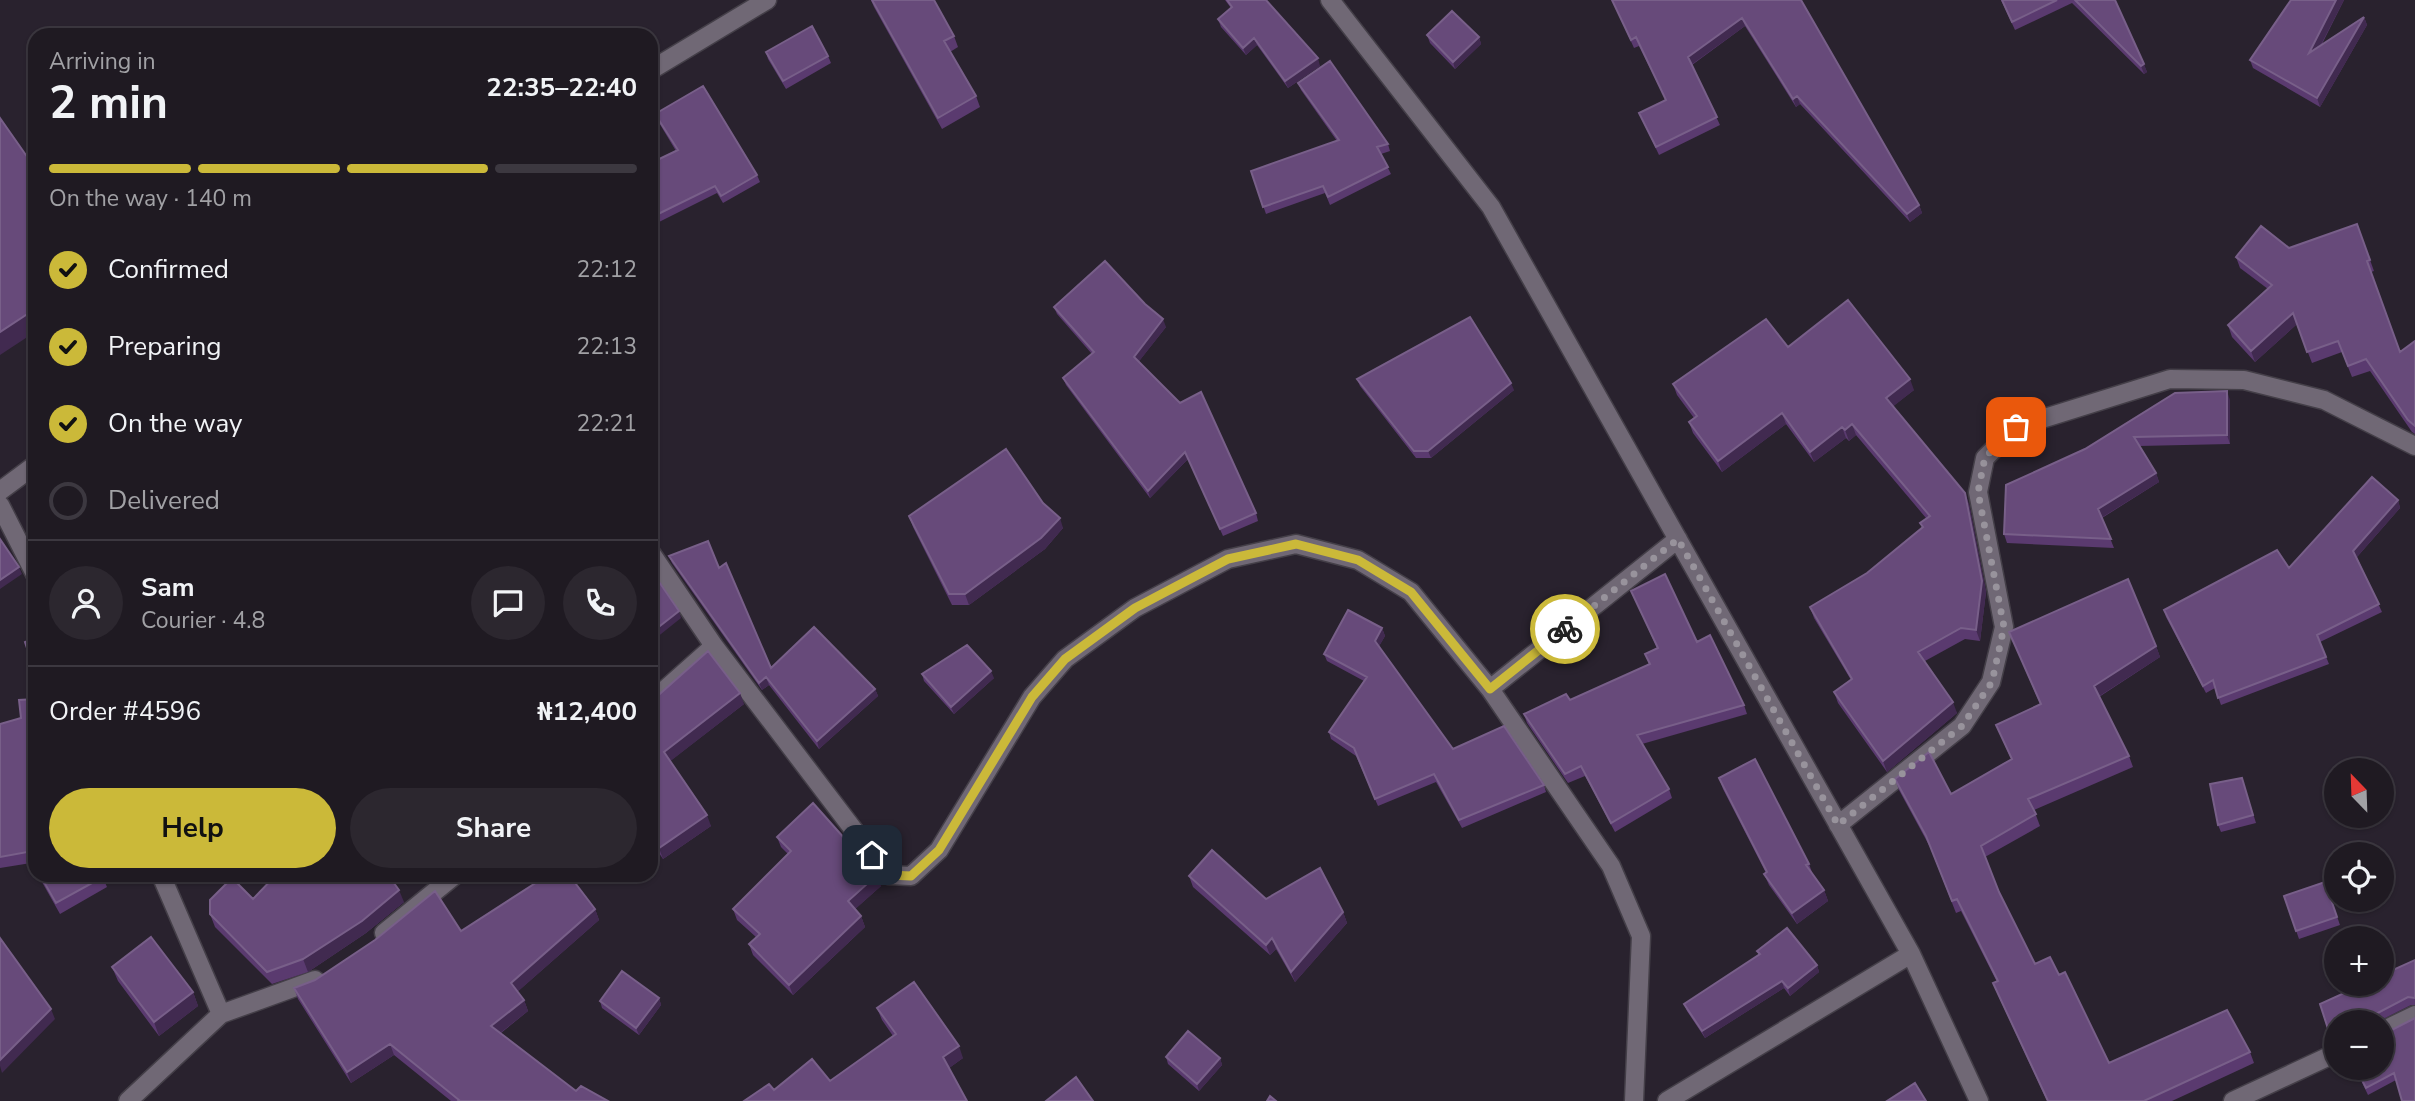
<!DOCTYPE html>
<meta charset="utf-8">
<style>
body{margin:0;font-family:"Nunito Sans",sans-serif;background:#2c272f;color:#f1f3f6;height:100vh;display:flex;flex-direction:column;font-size:26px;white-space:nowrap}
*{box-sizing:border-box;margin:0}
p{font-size:23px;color:#a1a1a5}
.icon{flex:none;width:38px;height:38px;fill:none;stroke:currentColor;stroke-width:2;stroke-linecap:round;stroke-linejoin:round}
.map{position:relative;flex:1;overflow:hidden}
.details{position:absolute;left:28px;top:28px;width:630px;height:854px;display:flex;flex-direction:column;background:#1f1a22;border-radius:21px;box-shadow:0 2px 5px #0004,0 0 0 2px #3c3840}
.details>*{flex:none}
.needle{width:46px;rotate:337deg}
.buttons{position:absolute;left:2324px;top:758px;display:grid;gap:14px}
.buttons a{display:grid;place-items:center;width:70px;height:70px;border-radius:50%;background:#1f1a22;box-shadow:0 2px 5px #0004,0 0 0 2px #3c3840;font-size:35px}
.pin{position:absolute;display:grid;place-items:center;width:60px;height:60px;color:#fff;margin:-30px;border-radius:14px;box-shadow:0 4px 10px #0006}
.courier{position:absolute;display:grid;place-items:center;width:70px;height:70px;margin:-35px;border:5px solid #cbb939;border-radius:50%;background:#fff;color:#222;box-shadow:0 2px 9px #0007}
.overview em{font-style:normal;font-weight:700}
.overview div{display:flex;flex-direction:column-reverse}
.overview{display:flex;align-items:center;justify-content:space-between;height:119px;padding:0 21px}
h1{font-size:46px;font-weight:700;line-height:52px}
.bar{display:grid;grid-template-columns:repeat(4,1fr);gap:10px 7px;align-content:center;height:84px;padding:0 21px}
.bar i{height:9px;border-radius:5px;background:#3c3840}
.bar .active{background:#cbb939}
.bar p{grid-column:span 4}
.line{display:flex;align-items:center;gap:18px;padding:0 21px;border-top:2px solid #3c3840}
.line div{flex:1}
.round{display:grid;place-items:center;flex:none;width:74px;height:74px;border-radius:37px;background:#2c272f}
ol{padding:0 21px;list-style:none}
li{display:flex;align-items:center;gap:21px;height:77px}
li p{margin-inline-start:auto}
li .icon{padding:7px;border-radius:50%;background:#cbb939;color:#111;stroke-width:4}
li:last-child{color:#a1a1a5}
li i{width:38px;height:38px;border:4px solid #3c3840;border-radius:50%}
.primary-button{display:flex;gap:14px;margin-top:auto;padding:14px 21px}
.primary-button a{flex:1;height:80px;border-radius:42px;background:#cbb939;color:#111;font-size:28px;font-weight:700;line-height:80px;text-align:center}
.primary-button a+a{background:#2c272f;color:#f1f3f6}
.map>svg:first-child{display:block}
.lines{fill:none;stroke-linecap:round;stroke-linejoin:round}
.minor-casing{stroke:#443f48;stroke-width:21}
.minor{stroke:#706875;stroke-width:18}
.wall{fill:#5a3a6f}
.shaded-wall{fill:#412a50}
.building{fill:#674a7a;stroke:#785f89;stroke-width:2}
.done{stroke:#98939c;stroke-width:7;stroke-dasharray:0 12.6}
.route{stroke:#cbb939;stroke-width:9}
</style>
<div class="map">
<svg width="2415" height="1101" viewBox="0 0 2415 1101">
<rect width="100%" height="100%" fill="#29222e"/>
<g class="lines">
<defs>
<path id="minor" d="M1330,0l161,207 420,747 68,147
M651,70l116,-70
M0,491l35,-26
M0,505l35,69
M651,553l63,93 174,229 23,1 28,-26 93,-153 33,-38 70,-51 93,-49 68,-15 62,16 53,32 79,97 121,177 30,70 -7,165
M1490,689l188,-150
M651,702l63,-56
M1838,825l124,-99 29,-44 13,-55 -26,-135 7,-34 31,-31 154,-48 74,1 80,20 91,46
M161,875l60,139
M384,933l71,-58
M2382,1031l33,-16
M128,1101l93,-87 94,-34
M1667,1101l244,-147
M2233,1101l103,-48"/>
</defs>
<!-- minor casing -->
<use href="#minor" class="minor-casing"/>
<!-- minor -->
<use href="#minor" class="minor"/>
</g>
<!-- wall -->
<path class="wall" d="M871,0h63l20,36 4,11 -8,5 26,44 4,11 -38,22 -68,-122z
M1225,0h41l54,66 -32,22 -31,-43 -11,10 -25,-28 -3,-8 13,-11z
M1612,0h189l118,205 3,8 -12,9 -110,-118 -4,3 -51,-81 -53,39 28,60 -61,30 -20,-42 27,-13 -27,-54 -5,2z
M2001,0h114l32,72 -3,2 -72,-71 -57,27z
M2291,0h53l-23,46 43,-29 3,8 -47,82 -67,-39 -3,-8z
M1427,35l52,2 2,7 -26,25 -25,-26z
M766,52l62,4 3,7 -45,26 -18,-30z
M1298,83l90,61 2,7 -9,3 10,20 -61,31 -5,-12 -59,21 -15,-43 86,-30 -36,-51z
M655,114l102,61 3,7 -37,21 -6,-10 -62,31 -4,-8v-53l25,-12 -18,-30z
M2357,224l17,47 -3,1 29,80 15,-11v93l-3,-2 -42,-61 -18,6 -10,-25 -30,11 -15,-39 -42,38 -23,-25 -4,-12 40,-36 -28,-21 -4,-11 53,-9z
M1054,307l112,20 -27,34 117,152 2,8 -35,15 -35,-77 -38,39 -84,-113 -3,-7 29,-24 -35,-40z
M1788,347l126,43 -21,16 76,98 17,88 -6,49 -15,-2 -40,22 32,52 -70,59 -49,-69 -4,-11 17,-12 -37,-62 -4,-11 57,-34 55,-45 -2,-5 6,-5 -70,-83 -7,6 -3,-3 -32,24 -28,-38 -64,48 -29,-39 -4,-11 5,-4 -17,-23 -4,-11z
M1357,379l157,11 -83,68h-15l-56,-72z
M2230,400v44l-91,2 17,27 3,9 -57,36 12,30 -107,-5 -3,-9 2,-49z
M2398,500l2,8 -43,49 25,55 -62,30 9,22 -108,41 -6,-17 -9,5 -40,-76 -2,-7 125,-42z
M1043,503l20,25 -18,21 -76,56h-17l-39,-78 -4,-11z
M669,556l50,12 52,100 104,21 3,7 -59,53 -50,-64 -7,5 -90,-127z
M1631,591l66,51 47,63 3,9 -105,30 27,45 3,9 -57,34 -30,-56 -17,7 -41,-60 -3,-9 46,-14 79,-36 -4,-10 12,-6z
M1382,628l3,8 -6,10 74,103 91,36 2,7 -84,36 -26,-46 -58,24 -22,-50 -25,-17 -2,-7 35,-51 -37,-20 -3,-7z
M2009,632l147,14 4,11 -61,40 30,59 4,11 -99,43 6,16 -55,31 14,35 36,72 24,11 50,88 141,-11 4,11 -82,38h-125l-49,-106 -5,-12 4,-1 -36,-71 -5,2 -26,-66 -31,-57 -4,-11 56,15 60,-35 -15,-34 44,-21z
M922,674l72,4 -40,36 -30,-33z
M35,699v171l-4,-7 -31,5v-144l21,-6z
M651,700l93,4 -74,57 41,65 -48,33 -12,-18z
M1719,778l90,86 4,11 11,15 4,11 -31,23 -28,-39 -5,-11 2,-1 -43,-84z
M2242,778l14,45 -35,9 -3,-7z
M777,837l104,49 -26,23 6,7 4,11 -72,68 -40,-40 -4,-11 7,-7 -19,-17 -4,-11 55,-55 -7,-7z
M38,875h64l5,12 -47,27z
M1189,876l77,23 77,13 4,11 -52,59 -19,-33 -6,6 -77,-68z
M574,882l21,27 4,11 -82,72 7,8 4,11 -27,22 75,58 32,10h-157l-57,-46 -43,28 -53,-84 -4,-11 167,-57z
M2325,882l15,43 -41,14 -15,-43z
M404,902l-38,31 -58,39 -36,12 -57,-57 -5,-13z
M1757,951l60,14 2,7 -29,24 -6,-8 -79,50 -18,-27 -3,-7 75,-49z
M2415,960v45h-4l-34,17h-41v20h-3l-13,-38z
M112,967l81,25 5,14 -39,30 -41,-55z
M659,998l2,7 -22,30 -37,-27 -2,-7z
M877,1008l86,50 -14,10 -175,22 56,-9 63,-45 -11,-16z
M2382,1034l14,46 -28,15 -13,-27h27z
M1166,1057l54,1 2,7 -23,26 -31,-27z"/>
<!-- shaded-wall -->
<path class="shaded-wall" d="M2336,0h8l-32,62 -3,-9z
M2364,17l3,8 -47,82 -3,-9z
M1742,18l3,8 -54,39 -3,-8z
M1479,37l2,7 -26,25 -2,-7z
M1254,38l3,7 -11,10 -3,-7z
M1318,58l2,8 -32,22 -3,-7z
M2144,64l3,8 -3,2 -3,-8z
M1797,96l3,8 -4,3 -3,-8z
M1919,205l3,8 -12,9 -3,-8z
M35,309v23l-35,23v-23z
M2293,313l4,11 -42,38 -4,-11z
M1163,319l3,8 -29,37 -3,-7z
M1910,379l4,11 -24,19 -4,-11z
M1511,383l3,7 -83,68 -3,-7z
M2227,391l3,9v44l-3,-9z
M1782,413l4,11 -64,48 -4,-11z
M1852,424l4,11 -7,6 -4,-11z
M1842,427l4,11 -32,24 -4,-10z
M1185,452l3,7 -38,39 -2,-7z
M2156,473l3,9 -58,36 -3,-9z
M1965,493l4,11 17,88 -6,49 -4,-11z
M2398,500l2,8 -44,50 -3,-7z
M1060,518l3,10 -18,21 -76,56 -4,-11z
M19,567l3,7 -22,15v-9z
M679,611l2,7 -30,24v-9z
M1382,628l3,8 -7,12 -3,-7z
M2156,646l4,11 -62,40 -4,-11z
M991,671l3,7 -40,36 -3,-7z
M766,677l3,8 -7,5 -3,-7z
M875,689l3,7 -59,53 -2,-8z
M740,693l4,11 -76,59 -4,-11z
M1953,702l4,11 -70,59 -4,-11z
M707,815l4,11 -48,33 -4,-11z
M568,875h14l-10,10z
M877,875l4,11 -29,26 -4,-11z
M399,890l5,12 -38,31 -58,39 -5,-13z
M1824,890l4,11 -31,23 -5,-11z
M595,909l4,11 -84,74 -4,-11z
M1343,912l4,11 -52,59 -4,-10z
M861,916l4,11 -72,68 -4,-10z
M1272,938l4,11 -6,6 -4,-10z
M1817,965l2,7 -29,24 -2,-8z
M1782,981l2,7 -79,50 -3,-7z
M193,992l5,14 -39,30 -5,-14z
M659,998l2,7 -22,30 -3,-7z
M524,1000l4,11 -33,26 -4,-11z
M51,1009l4,10 -53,54 -2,-7v-6z
M390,1044l4,11 -43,28 -4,-11z
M959,1046l4,12 -15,11 -5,-12z
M1220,1058l2,7 -23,26 -2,-7z"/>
<!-- building -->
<path class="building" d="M872,0h62l20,36 -10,5 32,55 -38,22z
M1227,0h39l52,58 -33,23 -31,-43 -11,10 -25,-29 14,-12z
M1612,0h189l118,205 -12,9 -110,-118 -4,3 -51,-81 -54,39 29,60 -61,30 -17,-34 27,-13 -30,-63 -5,3z
M2002,0h55l-45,22z
M2075,0h40l29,64 -3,2z
M2291,0h45l-27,53 55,-36 -47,81 -67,-38z
M1452,11l27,26 -26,25 -26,-27z
M812,26l16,30 -45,25 -17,-29z
M1330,61l58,83 -11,3 11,20 -60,30 -5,-11 -60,21 -12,-36 88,-31 -41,-57z
M703,86l54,89 -36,21 -6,-10 -63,31 -1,-3v-51l27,-13 -23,-36z
M0,118l35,50v141l-35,23z
M2357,224l13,36 -3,1 33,91 15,-11v85l-7,-6 -42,-61 -18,7 -10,-25 -31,11 -14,-39 -42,38 -23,-26 44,-40 -36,-28 25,-31 28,22z
M1105,261l40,43 18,15 -29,38 46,46 21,-11 55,121 -36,16 -35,-77 -37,39 -85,-113 31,-26 -40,-45z
M1848,300l62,79 -24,19 79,95 17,88 -6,49 -15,-2 -43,24 35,50 -70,59 -49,-69 18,-13 -42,-72 57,-34 56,-46 -3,-4 10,-7 -78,-92 -7,6 -3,-3 -32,25 -28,-39 -64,48 -29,-39 8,-6 -24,-32 93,-65 22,28z
M1470,317l41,66 -83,68h-14l-57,-72z
M2227,391v44l-93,2 22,36 -58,36 13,30 -107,-5 2,-49 79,-36 90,-56z
M1006,449l37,54 17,15 -19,20 -76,56h-16l-40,-78z
M2372,477l26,23 -45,51 26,53 -62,31 9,22 -108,41 -5,-18 -10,6 -39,-76 113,-60 12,18z
M0,539l19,28 -19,13z
M708,541l11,27 7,-5 45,105 43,-41 61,62 -58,52 -51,-64 -7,6 -90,-127z
M651,570l28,41 -28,22z
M1665,574l32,68 13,-7 34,70 -107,30 32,54 -58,34 -30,-57 -16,8 -41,-60 42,-20 4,6 80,-36 -5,-10 13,-6 -27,-57z
M2128,579l28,67 -62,40 35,70 -101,43 8,15 -55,32 18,46 36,72 15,-7 9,18 6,-3 44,91 118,-53 23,42 -106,49h-96l-55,-118 5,-2 -41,-82 -5,2 -26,-65 -31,-57 34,-27 22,42 61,-35 -16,-34 45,-21 -32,-72z
M1348,610l34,18 -7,13 78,108 51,-23 40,59 -85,35 -25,-46 -59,25 -21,-51 -25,-16 38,-55 -43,-23z
M35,638v34l-10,-30z
M967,645l24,26 -40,36 -29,-33z
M708,651l32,42 -76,59 43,63 -48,33 -8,-12v-136l3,-1z
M35,699v168l-8,-15 -27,5v-133l21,-6 -2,-18z
M1755,759l54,105 -3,1 18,25 -32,23 -28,-39 3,-2 -48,-94z
M2242,778l11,37 -35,10 -8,-41z
M813,803l64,72 -29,26 13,15 -72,69 -40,-41 11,-10 -27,-25 58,-58 -14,-14z
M1212,850l54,49 54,-31 23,44 -52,60 -19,-34 -6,7 -77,-69z
M40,875h62l1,2 -47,26z
M276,875h112l11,15 -37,31 -59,38 -36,13 -57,-58v-14l22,-22 21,21z
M548,875h21l26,34 -84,74 13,17 -33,26 85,65 5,-5 27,15h-150l1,-1 -69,-56 -43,28 -53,-84 21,-8 60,-40 60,-49 26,40z
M2325,882l12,35 -41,14 -12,-35z
M1787,928l30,37 -29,23 -6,-7 -80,50 -18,-27 76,-50 -3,-3z
M151,937l42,55 -39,30 -42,-55z
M0,938l51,71 -51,51z
M2415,960v38l-7,-1 -38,20 -1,5h-33v13h-6l-10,-31 44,-20h18v-9z
M622,971l37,27 -23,30 -36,-27z
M914,982l45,64 -16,11 24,44h-223l25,-17 5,6 38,-31 18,22 66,-47 -19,-26z
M2415,1018v83h-13l-8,-28 -28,15 -10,-20h26v-34h2z
M1188,1031l32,27 -23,26 -31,-27z
M1076,1077l17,24h-47z
M1915,1083l11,18h-39z
M1270,1096l6,5h-9z"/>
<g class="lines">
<!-- done -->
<path class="done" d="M1565,629l113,-90 160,286 124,-99 30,-44 12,-55 -26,-135 7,-35 31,-30"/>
<!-- route -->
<path class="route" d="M872,855l16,20 23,1 28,-26 93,-153 33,-38 70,-51 93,-49 68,-15 62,16 53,32 79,97 75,-60"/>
</g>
</svg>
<div class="buttons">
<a><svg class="needle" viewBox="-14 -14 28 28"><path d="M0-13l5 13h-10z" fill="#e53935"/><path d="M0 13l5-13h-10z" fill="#a1a1a5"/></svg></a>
<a><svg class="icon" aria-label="locate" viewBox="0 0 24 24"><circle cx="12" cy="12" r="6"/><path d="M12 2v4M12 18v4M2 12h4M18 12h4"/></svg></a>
<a>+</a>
<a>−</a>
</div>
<div class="pin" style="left:2016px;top:427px;background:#ea580c"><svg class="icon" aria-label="bag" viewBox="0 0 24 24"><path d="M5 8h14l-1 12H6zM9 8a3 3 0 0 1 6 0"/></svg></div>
<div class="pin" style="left:872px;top:855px;background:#1f2937"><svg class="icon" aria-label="home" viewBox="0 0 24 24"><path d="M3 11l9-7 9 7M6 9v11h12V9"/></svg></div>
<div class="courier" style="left:1565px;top:629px"><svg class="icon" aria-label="bike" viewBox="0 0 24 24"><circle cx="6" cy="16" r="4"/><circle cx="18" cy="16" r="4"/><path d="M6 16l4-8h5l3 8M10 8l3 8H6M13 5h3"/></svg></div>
<section class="details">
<div class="overview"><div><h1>2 min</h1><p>Arriving in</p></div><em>22:35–22:40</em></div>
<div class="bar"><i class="active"></i><i class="active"></i><i class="active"></i><i></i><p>On the way · 140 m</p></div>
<ol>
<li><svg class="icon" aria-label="check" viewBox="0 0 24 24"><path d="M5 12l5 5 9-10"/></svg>Confirmed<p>22:12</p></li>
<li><svg class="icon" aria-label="check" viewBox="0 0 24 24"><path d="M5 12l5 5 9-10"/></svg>Preparing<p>22:13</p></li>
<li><svg class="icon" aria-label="check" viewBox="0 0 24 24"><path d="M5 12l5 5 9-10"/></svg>On the way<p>22:21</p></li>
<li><i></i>Delivered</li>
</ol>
<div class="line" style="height:126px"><a class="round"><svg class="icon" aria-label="person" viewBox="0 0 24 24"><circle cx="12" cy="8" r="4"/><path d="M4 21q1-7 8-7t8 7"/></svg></a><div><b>Sam</b><p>Courier · 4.8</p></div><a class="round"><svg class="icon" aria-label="chat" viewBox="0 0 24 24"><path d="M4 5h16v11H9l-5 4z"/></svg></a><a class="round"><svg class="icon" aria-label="phone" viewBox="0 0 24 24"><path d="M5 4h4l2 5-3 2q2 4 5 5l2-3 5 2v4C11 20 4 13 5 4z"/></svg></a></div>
<div class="line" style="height:91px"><div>Order #4596</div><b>₦12,400</b></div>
<div class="primary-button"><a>Help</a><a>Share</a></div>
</section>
</div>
